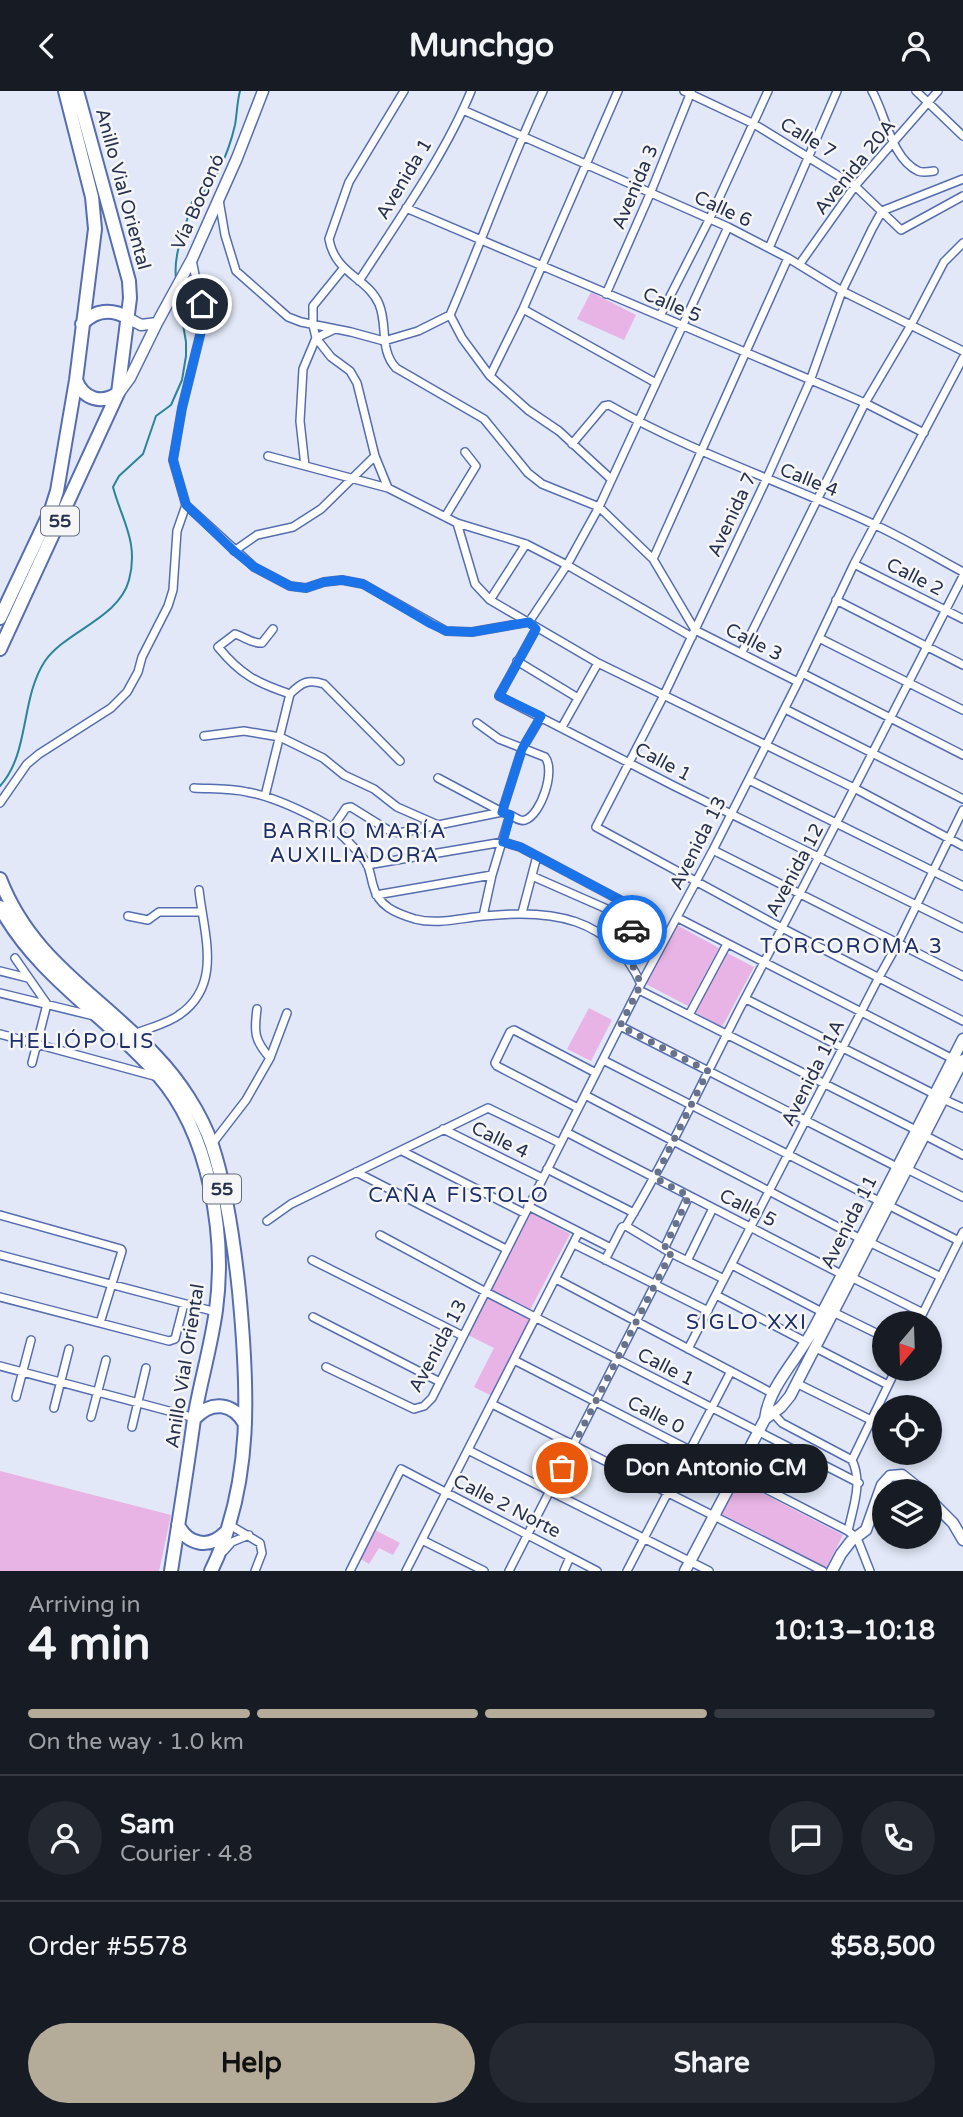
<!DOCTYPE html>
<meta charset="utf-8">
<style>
body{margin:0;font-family:"Varela Round",sans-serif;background:#242831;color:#f1f3f6;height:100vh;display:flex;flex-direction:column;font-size:26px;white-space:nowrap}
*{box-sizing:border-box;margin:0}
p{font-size:23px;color:#9ea1a6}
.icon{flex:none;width:38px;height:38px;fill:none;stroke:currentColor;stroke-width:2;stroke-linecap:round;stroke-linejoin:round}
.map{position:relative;height:1480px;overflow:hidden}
.drawer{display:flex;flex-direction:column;background:#171b24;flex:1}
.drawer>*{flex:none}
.needle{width:46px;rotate:199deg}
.buttons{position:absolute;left:872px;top:1220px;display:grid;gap:14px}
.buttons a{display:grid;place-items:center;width:70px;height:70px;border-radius:50%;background:#171b24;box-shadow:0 4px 10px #0003;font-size:35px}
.pin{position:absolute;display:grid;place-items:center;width:60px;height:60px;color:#fff;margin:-30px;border:4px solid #fff;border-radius:50%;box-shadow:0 2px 7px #0007}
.courier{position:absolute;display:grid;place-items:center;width:70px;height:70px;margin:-35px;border:5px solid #1a73e8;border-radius:50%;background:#fff;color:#222;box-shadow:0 2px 9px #0007}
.bubble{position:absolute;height:49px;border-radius:24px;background:#171b24;box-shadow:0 4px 10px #0003;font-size:23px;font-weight:800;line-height:49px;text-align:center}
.head em{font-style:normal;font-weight:800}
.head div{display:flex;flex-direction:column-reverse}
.head{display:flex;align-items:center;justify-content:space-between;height:119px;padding:0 28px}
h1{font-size:46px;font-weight:800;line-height:52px}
.bar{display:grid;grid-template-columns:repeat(4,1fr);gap:10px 7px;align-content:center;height:84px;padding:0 28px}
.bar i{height:9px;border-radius:5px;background:#363941}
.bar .current{background:#b4ac98}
.bar p{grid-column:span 4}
.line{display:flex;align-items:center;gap:18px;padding:0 28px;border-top:2px solid #363941}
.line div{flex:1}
.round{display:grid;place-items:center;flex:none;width:74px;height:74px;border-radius:37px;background:#242831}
.cta{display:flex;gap:14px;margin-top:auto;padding:14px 28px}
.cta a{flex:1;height:80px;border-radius:42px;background:#b4ac98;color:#111;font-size:28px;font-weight:800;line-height:80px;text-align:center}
.cta a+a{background:#242831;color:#f1f3f6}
header{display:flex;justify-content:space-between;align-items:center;height:91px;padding:0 28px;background:#171b24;font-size:32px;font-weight:800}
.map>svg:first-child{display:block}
.green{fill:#e8b3e5}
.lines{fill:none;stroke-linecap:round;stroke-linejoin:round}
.stream{stroke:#2a8598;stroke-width:2}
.street-casing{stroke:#566eaf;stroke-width:10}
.secondary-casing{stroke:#566eaf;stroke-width:13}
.highway-casing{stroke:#566eaf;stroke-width:16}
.street{stroke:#fff;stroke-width:7}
.secondary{stroke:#fff;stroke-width:10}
.highway{stroke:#fff;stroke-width:12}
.done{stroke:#687289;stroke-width:7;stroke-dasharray:0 12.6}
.route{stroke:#1a73e8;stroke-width:9}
.labels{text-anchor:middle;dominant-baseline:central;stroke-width:5;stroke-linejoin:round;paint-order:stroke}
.shield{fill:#f6f6f6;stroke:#656d80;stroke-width:2}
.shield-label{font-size:18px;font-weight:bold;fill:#27324e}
.street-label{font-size:19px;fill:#27324e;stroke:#f6f6f6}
.neighbourhood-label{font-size:21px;letter-spacing:2px;fill:#1d2e69;stroke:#f6f6f6}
</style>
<header><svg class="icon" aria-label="back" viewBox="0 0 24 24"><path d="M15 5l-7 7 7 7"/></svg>Munchgo<svg class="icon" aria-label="person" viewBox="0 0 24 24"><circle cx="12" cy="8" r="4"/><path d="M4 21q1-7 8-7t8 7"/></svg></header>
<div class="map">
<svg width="963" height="1480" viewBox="0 0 963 1480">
<rect width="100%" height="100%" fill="#e2e8f7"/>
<!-- green -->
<path class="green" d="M591,201l45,23 -12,25 -47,-21z
M677,834l42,23 -31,58 -42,-22z
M727,862l27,14 -32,60 -27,-15z
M589,917l23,12 -21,41 -24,-12z
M526,1119l44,24 -40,76 -41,-21z
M486,1204l46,23 -40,78 -18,-9 20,-39 -28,-14z
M0,1380l171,44 -12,56h-159z
M735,1388l108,56 -17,33 -108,-56z
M373,1438l27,14 -7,12 -14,-7 -10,16 -10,-6z"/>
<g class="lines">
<!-- stream -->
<path class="stream" d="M176,188c-3,-28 10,-50 16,-77 23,-14 37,-51 43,-77 2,-11 2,-23 5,-34
M0,695c30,-33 20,-87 45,-125 21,-30 74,-43 84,-81 10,-38 -7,-59 -16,-93l6,-11 24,-22 13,-38 15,-11 11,-25 4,-24v-14l-8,-47"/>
<defs>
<path id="street" d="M404,0l-55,91 -20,57c6,35 39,39 50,65 9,21 0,46 17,64l88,51 44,54 14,11 57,23 54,52 42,71 103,52
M684,0l70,33 101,62 46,44 62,-34
M872,0c14,24 19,67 46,80 4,2 10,1 16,0
M916,0l47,45
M463,19l265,117 60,31 54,33 121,60
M963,88l-81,32 -10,18 -30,62 -32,90 -44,99 -102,215 -68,132 186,101 181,93
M219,109l6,35 11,36 52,46 13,5 50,10 33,9 34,-10 32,-16c32,-74 59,-151 93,-224
M406,117l459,195 59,30
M769,157l68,-157
M192,169l12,59 -22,89 -9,52 13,45 68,62 36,19 16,2 18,-6 18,-2 21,4 83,47 26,1 57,-10 38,-57 32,-58 129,-280
M799,174l56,-79 83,-95
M359,190c38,-59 86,-126 112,-190
M606,203l44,-100 41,-102
M523,218l133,74
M450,224l12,23 28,38 38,34 31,21 52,48
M660,225l50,-98 58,-127
M335,238l-19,9 15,19 19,14 7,12 18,73 13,32 69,35 18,61 15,16 108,63 258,126 107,57
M490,285l33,-67 95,-218
M572,353l32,-38 5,-1c83,48 177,78 264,119 31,14 60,32 90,48
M268,365l120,32
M305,375l-5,-45 3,-52 13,-31 -3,-13v-19l30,-37
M445,426l31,-51 -11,-14
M457,432l69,21 41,21 125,72
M234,460l23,-16 36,-8 28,-18 54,-53
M653,468l135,-301
M854,473l109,55
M490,509l36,-56
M836,509l127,65
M273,538l-11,14c-10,1 -17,-6 -27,-9l-17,13c23,28 39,36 72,47
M536,538l-37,67 175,90 289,142
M819,547l144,72
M742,561l123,-249 46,-78 33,-63 19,-19
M517,570l61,37
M802,582l161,82
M785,618l178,90
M477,632l22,16 46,18c11,13 -4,58 -20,63 -5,2 -10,-3 -15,-5
M562,636l36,-64
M204,645l40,-5 36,6 43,21 21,17 30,14 23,18 41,18
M749,689l214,106
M194,697c17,1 36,0 53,4 28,5 58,20 83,34 9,5 32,29 37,38 3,6 4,14 6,21 5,21 22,28 42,34 22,6 46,-1 69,-3 67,-7 126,0 157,68
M265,705l25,-102c12,-12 18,-15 34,-10l76,77
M0,712l27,-39 12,-10 72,-46 16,-16 11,-20 4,-15 26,-51 5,-16 4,-59 9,-26
M333,736l13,-19 5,-1 37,23 11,3 103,-21 -64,-34
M713,759l250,126
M367,774l136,-23 17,5 115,61 4,5 -1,6 -14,34
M532,785l75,33 26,19
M376,804l116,-20
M522,822l15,-57
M128,825l20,4 11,-8h42
M483,825l9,-41 18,-60 -8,-3 20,-63 19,-32
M678,827l275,141
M15,867l32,46 -15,59
M0,880l28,7
M639,899l277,140
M0,902l94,23
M746,908l188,95
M257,918c-3,23 -3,31 13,49
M689,924l38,-71
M620,935l277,141
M0,943l158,43
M134,943c14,-6 33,-10 45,-19 44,-30 25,-80 20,-125
M603,969l276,141
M585,1004l274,143
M943,1008l20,9
M578,1017l-81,-42 -2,-3 15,-31 4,-2 82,43
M443,1038l99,49
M566,1041l275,142
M924,1044l39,20
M212,1053l34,-44 24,-42 17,-45
M402,1060l122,62
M547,1078l87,44
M907,1078l56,28
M356,1081l150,77
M888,1114l71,36
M528,1115l83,42
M0,1124l121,34 1,2 -22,72
M267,1130l24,-17 197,-96 72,35
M626,1135l45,27 53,26
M380,1144l104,56 375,192
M869,1151l72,35
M574,1153l134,67
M664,1158l25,-53
M0,1164l216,57
M312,1169l151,76
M605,1169l17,-33 4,-1c42,-70 76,-143 113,-216 76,-144 150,-289 224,-434
M687,1170l26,-53
M732,1174l90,47
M851,1186l72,36
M556,1188l216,114
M716,1204l90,47
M0,1206l169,44 6,-2 9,-35
M833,1221l51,25
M313,1226l127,65
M918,1232l45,-91
M814,1256l74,38
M688,1258l190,-370 20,-36 65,-133
M514,1269l334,171 9,7 13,33
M0,1275l195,52
M326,1276l88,42 10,-3 8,-8 209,-414 72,-134 85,-168 56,-118 109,-206
M796,1292l75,37
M16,1306l15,-57
M492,1313l331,167
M54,1317l15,-59
M773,1322l9,10 70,37c11,23 1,47 -4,71
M91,1326l15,-57
M132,1336l14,-59
M468,1359l241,121
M852,1369l44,-91
M228,1433l32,19 2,10 -7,18
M422,1449l62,31
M224,1460l8,-9 17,-7
M350,1480l51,-102 196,102
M406,1480l173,-339
M509,1480l162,-318
M564,1480l6,-14
M627,1480l104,-200"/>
<path id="secondary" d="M128,227l13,7 16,-2
M119,302l11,-15 27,-55 35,-64 45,-101 26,-67
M765,1328l16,-12 9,-11 173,-336
M929,1408l24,24 10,17
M685,1480l80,-152c4,-33 32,-59 48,-89 51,-96 100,-193 150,-291
M832,1480l9,-17 10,-13 15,-11 16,-45 8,-9 12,-1 20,16"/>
<path id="highway" d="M82,233c13,-14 29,-16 46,-6
M76,289c7,19 26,25 42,13
M0,527l51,-108 6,-19 19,-111 19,-151 -3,-32 -27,-106
M0,558l118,-256 12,-95 -1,-17 -52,-190
M0,788c32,83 100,116 156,177 23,24 45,57 56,89 15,45 22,99 27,146 9,94 15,192 -28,280
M0,816c38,70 107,109 158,168 52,59 68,160 58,235 -5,37 -16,73 -22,109 -7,51 -15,101 -23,152
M195,1327c17,-18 38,-15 50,6
M178,1434c10,20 31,24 47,8"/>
</defs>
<!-- street casing -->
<use href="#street" class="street-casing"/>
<!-- secondary casing -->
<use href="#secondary" class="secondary-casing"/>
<!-- highway casing -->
<use href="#highway" class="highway-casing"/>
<!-- street -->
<use href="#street" class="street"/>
<!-- secondary -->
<use href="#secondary" class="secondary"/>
<!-- highway -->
<use href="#highway" class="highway"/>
</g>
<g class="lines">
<!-- done -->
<path class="done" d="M562,1377l109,-215 -7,-4 25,-53 -34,-18 53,-107 -88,-45 21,-42 -10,-22 -7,-9 8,-23"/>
<!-- route -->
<path class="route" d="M202,213l2,15 -22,89 -9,52 13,45 48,46 20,16 36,19 16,2 18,-6 18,-2 21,4 68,40 15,7 26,1 57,-10 7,7 -37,67 42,20 -19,33 -20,63 8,3 -7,27 17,5 115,61 4,5 -7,17"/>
</g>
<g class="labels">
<!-- shield labels -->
<g class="shield">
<rect x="41" y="415.5" width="38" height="29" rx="5"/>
<rect x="203" y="1083.5" width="38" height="29" rx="5"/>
</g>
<g class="shield-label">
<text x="60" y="430">55</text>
<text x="222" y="1098">55</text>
</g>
<!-- street labels -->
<g class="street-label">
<text transform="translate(808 47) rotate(31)">Calle 7</text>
<text transform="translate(855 76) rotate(-51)">Avenida 20A</text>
<text transform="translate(404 88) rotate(-59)">Avenida 1</text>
<text transform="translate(635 96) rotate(-67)">Avenida 3</text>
<text transform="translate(123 98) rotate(75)">Anillo Vial Oriental</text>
<text transform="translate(198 111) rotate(-66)">Vía Boconó</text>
<text transform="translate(723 118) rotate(25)">Calle 6</text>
<text transform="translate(672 214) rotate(23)">Calle 5</text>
<text transform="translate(809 389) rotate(22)">Calle 4</text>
<text transform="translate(732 424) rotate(-65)">Avenida 7</text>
<text transform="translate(915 486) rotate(27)">Calle 2</text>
<text transform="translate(754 551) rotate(27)">Calle 3</text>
<text transform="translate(663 671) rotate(28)">Calle 1</text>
<text transform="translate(698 752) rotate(-63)">Avenida 13</text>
<text transform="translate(795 779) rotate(-62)">Avenida 12</text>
<text transform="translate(813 982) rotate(-63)">Avenida 11A</text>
<text transform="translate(500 1049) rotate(26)">Calle 4</text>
<text transform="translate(748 1117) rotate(27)">Calle 5</text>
<text transform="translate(849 1131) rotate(-63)">Avenida 11</text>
<text transform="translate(438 1255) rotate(-62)">Avenida 13</text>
<text transform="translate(185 1275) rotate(-81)">Anillo Vial Oriental</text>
<text transform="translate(666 1276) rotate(27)">Calle 1</text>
<text transform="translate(656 1324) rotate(27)">Calle 0</text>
<text transform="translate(507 1415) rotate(27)">Calle 2 Norte</text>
</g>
<!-- neighbourhood labels -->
<g class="neighbourhood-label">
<text x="355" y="740">BARRIO MARÍA<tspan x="355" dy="24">AUXILIADORA</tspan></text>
<text x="852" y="855">TORCOROMA 3</text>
<text x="82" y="950">HELIÓPOLIS</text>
<text x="459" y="1104">CAÑA FISTOLO</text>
<text x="747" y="1231">SIGLO XXI</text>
</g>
</g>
</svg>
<div class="buttons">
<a><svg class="needle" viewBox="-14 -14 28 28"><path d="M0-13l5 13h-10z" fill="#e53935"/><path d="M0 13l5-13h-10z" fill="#9ea1a6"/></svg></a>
<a><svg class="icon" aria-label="locate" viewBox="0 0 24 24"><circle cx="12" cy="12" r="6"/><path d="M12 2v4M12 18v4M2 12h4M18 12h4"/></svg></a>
<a><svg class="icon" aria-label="layers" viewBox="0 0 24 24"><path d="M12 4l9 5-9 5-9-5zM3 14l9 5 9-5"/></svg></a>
</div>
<div class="pin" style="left:562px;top:1377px;background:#ea580c"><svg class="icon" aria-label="bag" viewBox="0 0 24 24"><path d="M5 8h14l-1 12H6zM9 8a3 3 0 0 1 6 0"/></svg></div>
<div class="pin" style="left:202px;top:213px;background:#1f2937"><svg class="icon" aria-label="home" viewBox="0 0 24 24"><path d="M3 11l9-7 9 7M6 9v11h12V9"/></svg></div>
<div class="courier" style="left:632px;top:839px"><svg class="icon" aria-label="car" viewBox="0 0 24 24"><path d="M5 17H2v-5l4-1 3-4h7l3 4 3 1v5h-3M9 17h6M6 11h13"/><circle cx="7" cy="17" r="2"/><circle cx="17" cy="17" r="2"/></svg></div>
<div class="bubble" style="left:604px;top:1353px;width:224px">Don Antonio CM</div>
</div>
<section class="drawer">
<div class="head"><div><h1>4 min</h1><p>Arriving in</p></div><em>10:13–10:18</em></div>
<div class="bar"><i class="current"></i><i class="current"></i><i class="current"></i><i></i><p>On the way · 1.0 km</p></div>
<div class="line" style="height:126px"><a class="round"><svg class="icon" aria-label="person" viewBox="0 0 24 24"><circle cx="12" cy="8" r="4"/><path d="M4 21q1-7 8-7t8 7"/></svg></a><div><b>Sam</b><p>Courier · 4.8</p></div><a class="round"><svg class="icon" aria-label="chat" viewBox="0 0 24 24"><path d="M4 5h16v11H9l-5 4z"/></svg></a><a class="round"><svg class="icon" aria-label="phone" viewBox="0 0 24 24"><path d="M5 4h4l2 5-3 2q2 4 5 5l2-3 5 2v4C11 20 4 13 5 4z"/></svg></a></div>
<div class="line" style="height:91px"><div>Order #5578</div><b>$58,500</b></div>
<div class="cta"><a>Help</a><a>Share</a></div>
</section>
